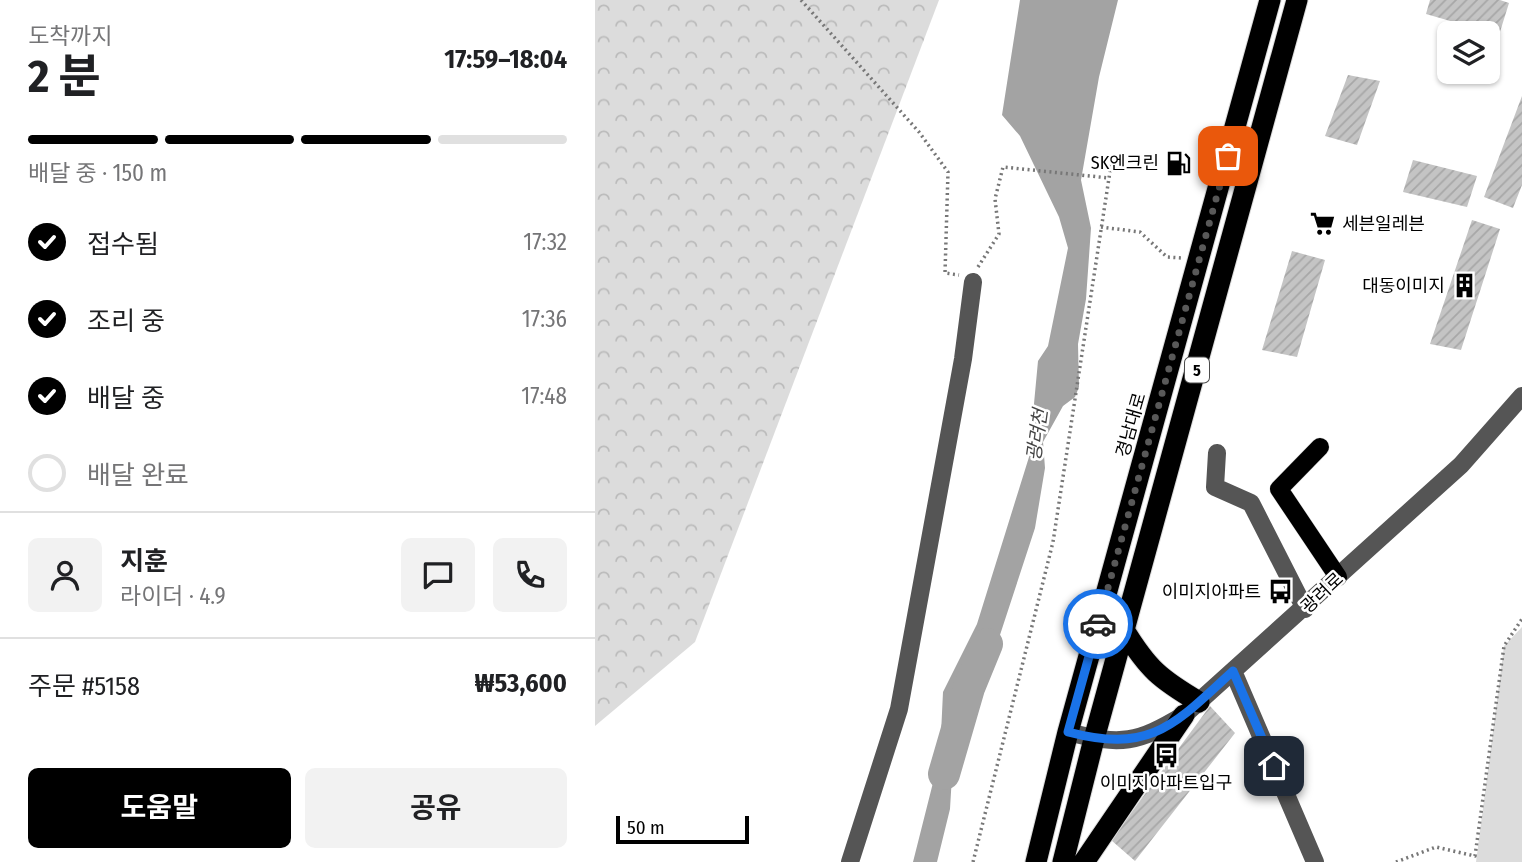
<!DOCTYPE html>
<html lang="ko">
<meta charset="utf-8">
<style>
body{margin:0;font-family:"Fira Sans Condensed","Noto Sans KR",sans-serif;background:#f2f2f2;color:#202124;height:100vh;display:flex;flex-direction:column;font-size:26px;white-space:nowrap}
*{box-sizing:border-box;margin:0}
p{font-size:23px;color:#757577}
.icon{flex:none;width:38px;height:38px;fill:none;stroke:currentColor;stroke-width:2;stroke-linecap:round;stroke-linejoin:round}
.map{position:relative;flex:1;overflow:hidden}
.sheet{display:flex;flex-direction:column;background:#fff;width:595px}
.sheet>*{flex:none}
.tools{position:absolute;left:842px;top:21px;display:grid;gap:14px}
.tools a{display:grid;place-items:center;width:63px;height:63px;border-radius:10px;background:#fff;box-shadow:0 2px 5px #0004;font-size:35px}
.scale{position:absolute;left:21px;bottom:18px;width:133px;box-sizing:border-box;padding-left:7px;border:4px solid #000;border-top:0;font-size:19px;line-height:24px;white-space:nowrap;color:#000;-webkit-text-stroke:5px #fff;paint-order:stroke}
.pin{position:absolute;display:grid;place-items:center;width:60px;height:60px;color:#fff;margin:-30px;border-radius:14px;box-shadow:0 4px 10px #0006}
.courier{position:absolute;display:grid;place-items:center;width:70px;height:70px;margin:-35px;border:5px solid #1a73e8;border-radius:50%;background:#fff;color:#222;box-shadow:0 2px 9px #0007}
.head em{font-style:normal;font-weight:700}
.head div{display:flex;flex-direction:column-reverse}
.head{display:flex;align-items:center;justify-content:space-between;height:119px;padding:0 28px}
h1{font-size:46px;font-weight:700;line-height:52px}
.bar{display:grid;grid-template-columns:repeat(4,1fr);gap:10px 7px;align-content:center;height:84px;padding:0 28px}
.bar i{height:9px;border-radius:5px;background:#e0e0e0}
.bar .active{background:#000}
.bar p{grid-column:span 4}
.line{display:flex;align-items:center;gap:18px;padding:0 28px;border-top:2px solid #e0e0e0}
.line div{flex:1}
.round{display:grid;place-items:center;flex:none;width:74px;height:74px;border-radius:10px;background:#f2f2f2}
ol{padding:0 28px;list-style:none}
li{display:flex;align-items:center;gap:21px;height:77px}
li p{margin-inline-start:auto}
li .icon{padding:7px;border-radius:50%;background:#000;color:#fff;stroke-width:4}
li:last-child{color:#757577}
li i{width:38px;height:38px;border:4px solid #e0e0e0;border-radius:50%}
.cta{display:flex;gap:14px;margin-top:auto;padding:14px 28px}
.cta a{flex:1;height:80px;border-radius:10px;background:#000;color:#fff;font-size:28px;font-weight:700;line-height:80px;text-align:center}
.cta a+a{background:#f2f2f2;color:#202124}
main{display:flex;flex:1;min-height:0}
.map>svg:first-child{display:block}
.forest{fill:url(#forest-crowns)}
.park{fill:#dcdcdc}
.water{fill:#a3a3a3}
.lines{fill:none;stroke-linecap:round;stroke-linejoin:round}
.river{stroke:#a3a3a3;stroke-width:32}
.building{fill:url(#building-hatch)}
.major-casing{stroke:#dbdbdb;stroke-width:19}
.highway-casing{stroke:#dbdbdb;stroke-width:23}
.path{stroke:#777;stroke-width:3.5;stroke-dasharray:2 3.5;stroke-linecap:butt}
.minor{stroke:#555;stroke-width:18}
.major{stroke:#000;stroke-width:18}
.highway{stroke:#000;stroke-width:21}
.done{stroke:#595959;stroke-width:7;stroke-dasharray:0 12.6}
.route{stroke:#1a73e8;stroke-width:9}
.labels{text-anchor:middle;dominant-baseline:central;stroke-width:5;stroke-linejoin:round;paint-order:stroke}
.shield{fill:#fff;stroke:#4c4c4c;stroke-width:2}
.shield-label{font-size:16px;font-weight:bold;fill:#000}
.poi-label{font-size:18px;fill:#000;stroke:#fff;text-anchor:end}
.street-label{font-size:18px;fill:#000;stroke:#fff}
.water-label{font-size:19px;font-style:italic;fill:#444;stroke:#fff}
</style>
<main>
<section class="sheet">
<div class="head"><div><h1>2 분</h1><p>도착까지</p></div><em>17:59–18:04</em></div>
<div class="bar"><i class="active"></i><i class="active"></i><i class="active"></i><i></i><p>배달 중 · 150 m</p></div>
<ol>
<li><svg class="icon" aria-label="check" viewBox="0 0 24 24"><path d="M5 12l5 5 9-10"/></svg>접수됨<p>17:32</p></li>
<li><svg class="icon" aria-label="check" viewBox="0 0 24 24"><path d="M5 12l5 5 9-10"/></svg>조리 중<p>17:36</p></li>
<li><svg class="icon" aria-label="check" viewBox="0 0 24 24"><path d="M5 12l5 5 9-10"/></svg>배달 중<p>17:48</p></li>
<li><i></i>배달 완료</li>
</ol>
<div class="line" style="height:126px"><a class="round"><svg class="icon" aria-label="person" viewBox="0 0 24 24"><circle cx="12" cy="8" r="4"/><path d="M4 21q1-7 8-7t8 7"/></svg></a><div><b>지훈</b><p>라이더 · 4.9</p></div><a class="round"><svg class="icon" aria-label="chat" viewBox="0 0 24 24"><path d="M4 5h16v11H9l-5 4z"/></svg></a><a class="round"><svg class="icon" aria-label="phone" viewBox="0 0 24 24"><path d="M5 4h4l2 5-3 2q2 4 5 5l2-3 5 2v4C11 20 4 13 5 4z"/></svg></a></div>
<div class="line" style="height:91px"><div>주문 #5158</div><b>₩53,600</b></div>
<div class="cta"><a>도움말</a><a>공유</a></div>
</section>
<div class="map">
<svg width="927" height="862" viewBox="0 0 927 862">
<defs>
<pattern id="forest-crowns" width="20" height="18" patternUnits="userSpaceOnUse" patternTransform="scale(1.75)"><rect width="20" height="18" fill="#dcdcdc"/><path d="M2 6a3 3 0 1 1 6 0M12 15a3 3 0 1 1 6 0" fill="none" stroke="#bbb"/></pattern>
<pattern id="building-hatch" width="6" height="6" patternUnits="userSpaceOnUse" patternTransform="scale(1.75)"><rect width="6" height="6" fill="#c4c4c4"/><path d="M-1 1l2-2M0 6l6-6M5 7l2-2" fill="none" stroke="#a7a7a7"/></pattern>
</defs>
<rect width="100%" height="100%" fill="#fff"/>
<!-- forest -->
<path class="forest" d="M0,0h344l-244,642 -100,84z"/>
<!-- park -->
<path class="park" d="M927,627v235h-46l28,-216z"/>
<!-- water -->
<path class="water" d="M425,0h98l-19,77 -18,103 10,48 -5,71 -8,45 1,43 -4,10 -12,9 -20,36 2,26 -10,60 -37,113 -42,67 -6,101 -13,53h-24l27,-107 3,-63 34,-68 52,-167 9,-96 10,-15 20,-98 -9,-31 -39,-81 -18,-21z"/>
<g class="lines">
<!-- river -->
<path class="river" d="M349,774l25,-86 18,-44"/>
</g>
<!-- building -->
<path class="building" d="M835,0h70l9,3 -10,32 -73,-21z
M753,75l32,6 -23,64 -32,-9z
M927,96v89l-9,23 -29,-11z
M818,160l64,16 -10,31 -64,-15z
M877,220l28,9 -39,121 -31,-6z
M697,251l33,9 -28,97 -35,-7z
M615,706l25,27 -100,128 -24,-21z"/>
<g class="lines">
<defs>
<path id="major" d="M725,447l-41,42 59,88"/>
<path id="highway" d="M529,630c24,39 36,49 75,72
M441,862l32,-130 202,-732
M468,862l31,-123 203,-739
M489,862l100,-147"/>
</defs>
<!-- major casing -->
<use href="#major" class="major-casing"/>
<!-- highway casing -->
<use href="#highway" class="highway-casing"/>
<!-- path -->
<path class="path" d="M206,0l118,132 29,40 -3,101 14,2
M506,227l39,5 27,25 14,1
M383,267l21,-33 -4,-35 8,-32 106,11
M378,862l80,-320 58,-377
M801,862l40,-15 39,9 29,-210 18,-27"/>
<!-- minor -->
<path class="minor" d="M622,453l-2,34 36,16 54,106
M638,671l82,191
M473,732c54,14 69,11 116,-17l277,-250 61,-69
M255,862l49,-153 64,-350 10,-77"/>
<!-- major -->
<use href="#major" class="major"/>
<!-- highway -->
<use href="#highway" class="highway"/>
</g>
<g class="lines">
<!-- done -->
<path class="done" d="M503,624l130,-468"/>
<!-- route -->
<path class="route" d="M503,624l-30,108c84,22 107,-8 165,-61l41,95"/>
</g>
<!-- icons -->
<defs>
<symbol id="fuel-bare" viewBox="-9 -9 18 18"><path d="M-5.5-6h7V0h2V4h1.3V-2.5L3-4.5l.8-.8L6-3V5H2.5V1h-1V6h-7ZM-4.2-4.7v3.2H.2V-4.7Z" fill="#000" stroke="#fff" stroke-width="2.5" paint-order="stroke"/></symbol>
<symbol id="supermarket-bare" viewBox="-9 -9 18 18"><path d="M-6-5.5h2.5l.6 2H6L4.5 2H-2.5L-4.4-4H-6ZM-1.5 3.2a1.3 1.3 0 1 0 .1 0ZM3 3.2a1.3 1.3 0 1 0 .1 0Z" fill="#000" stroke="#fff" stroke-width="2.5" paint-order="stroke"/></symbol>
<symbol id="building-bare" viewBox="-9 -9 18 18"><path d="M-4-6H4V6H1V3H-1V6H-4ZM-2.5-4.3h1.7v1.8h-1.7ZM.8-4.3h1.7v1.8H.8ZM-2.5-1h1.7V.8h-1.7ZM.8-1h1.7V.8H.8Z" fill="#000" stroke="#fff" stroke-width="2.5" paint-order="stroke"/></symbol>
<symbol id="bus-bare" viewBox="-9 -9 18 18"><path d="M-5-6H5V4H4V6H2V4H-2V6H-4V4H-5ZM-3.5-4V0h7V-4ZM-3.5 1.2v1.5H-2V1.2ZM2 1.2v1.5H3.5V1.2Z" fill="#000" stroke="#fff" stroke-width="2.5" paint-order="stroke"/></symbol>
</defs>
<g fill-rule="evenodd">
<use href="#fuel-bare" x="566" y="146" width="35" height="35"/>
<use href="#supermarket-bare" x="710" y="206" width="35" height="35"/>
<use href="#building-bare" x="852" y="268" width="35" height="35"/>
<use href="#bus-bare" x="668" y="574" width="35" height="35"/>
<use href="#bus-bare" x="554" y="738" width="35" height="35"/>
</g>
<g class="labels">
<!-- shield labels -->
<rect class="shield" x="590" y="357.5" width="24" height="25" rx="5"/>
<g class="shield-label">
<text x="602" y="370">5</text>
</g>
<!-- poi labels -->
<g class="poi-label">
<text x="564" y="163">SK엔크린</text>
<text x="747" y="224" text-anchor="start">세븐일레븐</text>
<text x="850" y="286">대동이미지</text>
<text x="666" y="592">이미지아파트</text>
<text x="571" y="783" text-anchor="middle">이미지아파트입구</text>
</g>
<!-- street labels -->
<g class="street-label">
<text transform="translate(536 425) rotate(-74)">경남대로</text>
<text transform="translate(727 593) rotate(-43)">광려로</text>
</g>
<!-- water labels -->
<g class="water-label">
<text transform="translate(442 435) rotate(-82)">광려천</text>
</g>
</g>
</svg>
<div class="tools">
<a><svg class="icon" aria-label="layers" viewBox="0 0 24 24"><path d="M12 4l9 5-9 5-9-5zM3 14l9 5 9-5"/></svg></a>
</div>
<div class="scale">50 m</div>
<div class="pin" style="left:633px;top:156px;background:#ea580c"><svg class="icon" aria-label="bag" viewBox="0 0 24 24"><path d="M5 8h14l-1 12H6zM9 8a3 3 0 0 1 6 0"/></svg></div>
<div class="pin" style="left:679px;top:766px;background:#1f2937"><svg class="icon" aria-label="home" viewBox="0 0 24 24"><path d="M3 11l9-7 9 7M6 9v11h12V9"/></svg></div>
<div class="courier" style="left:503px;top:624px"><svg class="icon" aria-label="car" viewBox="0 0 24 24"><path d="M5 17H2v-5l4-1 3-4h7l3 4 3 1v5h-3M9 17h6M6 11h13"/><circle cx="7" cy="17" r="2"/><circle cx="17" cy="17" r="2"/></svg></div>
</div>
</main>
